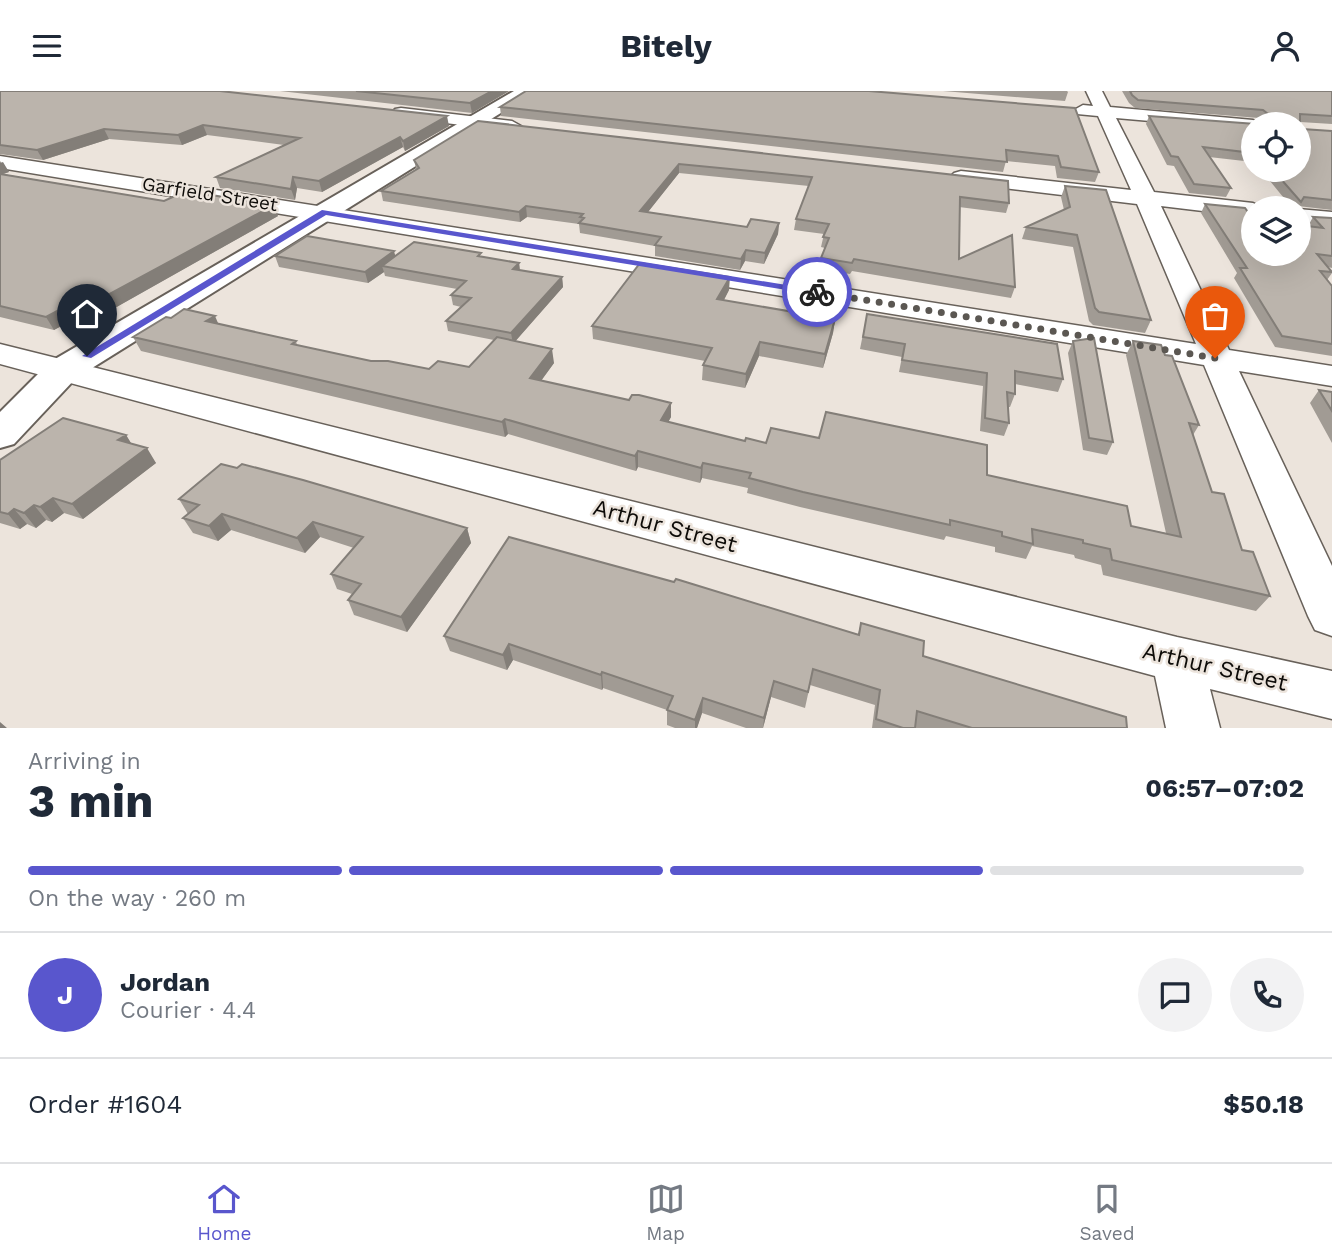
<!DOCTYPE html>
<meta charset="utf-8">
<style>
body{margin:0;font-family:"Work Sans",sans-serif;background:#f2f2f3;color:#1f2937;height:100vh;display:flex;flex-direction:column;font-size:26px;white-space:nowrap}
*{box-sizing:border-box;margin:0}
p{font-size:23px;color:#747a83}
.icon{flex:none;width:38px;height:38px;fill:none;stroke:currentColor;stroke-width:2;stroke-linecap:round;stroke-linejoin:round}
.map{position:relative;height:637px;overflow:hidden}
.sheet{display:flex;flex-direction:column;background:#fff;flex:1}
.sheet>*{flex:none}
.tools{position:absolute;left:1241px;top:21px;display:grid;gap:14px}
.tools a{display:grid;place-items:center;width:70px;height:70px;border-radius:50%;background:#fff;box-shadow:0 7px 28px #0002;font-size:35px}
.pin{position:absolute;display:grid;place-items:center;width:60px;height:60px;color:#fff;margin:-72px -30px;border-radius:50% 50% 50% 0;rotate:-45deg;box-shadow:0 0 7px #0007}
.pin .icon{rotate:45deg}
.courier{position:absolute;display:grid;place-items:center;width:70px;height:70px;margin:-35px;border:5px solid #5956cd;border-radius:50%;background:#fff;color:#222;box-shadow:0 2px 9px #0007}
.summary em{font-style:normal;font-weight:700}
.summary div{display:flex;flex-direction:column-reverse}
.summary{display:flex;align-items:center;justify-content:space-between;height:119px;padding:0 28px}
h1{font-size:46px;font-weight:700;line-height:52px}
.bar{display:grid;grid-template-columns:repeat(4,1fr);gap:10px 7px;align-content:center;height:84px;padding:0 28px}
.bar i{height:9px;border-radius:5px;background:#e0e1e3}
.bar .active{background:#5956cd}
.bar p{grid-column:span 4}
.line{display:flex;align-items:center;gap:18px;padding:0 28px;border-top:2px solid #e0e1e3}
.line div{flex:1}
.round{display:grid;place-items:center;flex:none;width:74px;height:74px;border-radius:37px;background:#f2f2f3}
header{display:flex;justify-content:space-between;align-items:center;height:91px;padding:0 28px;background:#fff;font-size:32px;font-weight:700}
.tabs{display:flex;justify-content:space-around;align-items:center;height:98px;border-top:2px solid #e0e1e3;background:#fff;font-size:19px;color:#747a83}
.tabs a{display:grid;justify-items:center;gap:4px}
.tabs .active{color:#5956cd}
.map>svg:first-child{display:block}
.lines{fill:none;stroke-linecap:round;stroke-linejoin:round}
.street-casing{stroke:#68615a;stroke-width:3}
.secondary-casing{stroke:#68615a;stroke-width:4}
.street{fill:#fff;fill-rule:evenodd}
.secondary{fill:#fff;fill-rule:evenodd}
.wall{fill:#a19b94}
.shaded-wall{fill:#837e78}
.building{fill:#bbb4ac;stroke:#837e78;stroke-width:2}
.route{fill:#5956cd}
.done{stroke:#5b5752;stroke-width:7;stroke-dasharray:0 12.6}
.labels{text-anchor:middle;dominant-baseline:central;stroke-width:5;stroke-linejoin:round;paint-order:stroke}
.far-street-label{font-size:19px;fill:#0d0b08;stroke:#ece4dc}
.street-label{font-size:23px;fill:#0d0b08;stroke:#ece4dc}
</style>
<header><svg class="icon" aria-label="menu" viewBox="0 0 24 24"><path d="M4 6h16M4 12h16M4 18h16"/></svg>Bitely<svg class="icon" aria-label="person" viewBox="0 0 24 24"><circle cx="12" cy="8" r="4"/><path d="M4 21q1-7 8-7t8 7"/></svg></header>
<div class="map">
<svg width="1332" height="637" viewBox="0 0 1332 637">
<rect width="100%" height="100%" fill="#ece4dc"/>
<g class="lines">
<defs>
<path id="street" d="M1086,0h16l8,16 143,13 9,4h-9v6l-137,-12 38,74 99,11 10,5h-10v9l-92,-11 68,144 103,16v20l-93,-15 93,195v70l-17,-6 -7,-14 -104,-251 -1204,-197v-12l1196,188 -59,-140 -176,-21 -7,-2 -4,-4 4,-4 7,-2 170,19 -33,-74 -21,-2 -3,-4 9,-5 10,1z
M401,17l111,13 9,5 -9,5 -117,-14 -3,-4 3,-4z
M1298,118l34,3v14l-34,-3z
M0,253l1177,293 155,34v48l-122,-30 10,39h-54l-11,-52 -1155,-312z"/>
<path id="secondary" d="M514,0h22l-460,287 -62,66 -14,4v-36l50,-50z"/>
</defs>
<!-- street casing -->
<use href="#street" class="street-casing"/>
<!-- secondary casing -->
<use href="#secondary" class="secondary-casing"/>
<!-- street -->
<use href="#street" class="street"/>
<!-- secondary -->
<use href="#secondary" class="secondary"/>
</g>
<!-- wall -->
<path class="wall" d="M0,0l449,35 -44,25 -2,-4 -81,45 -25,-4 -2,12 -75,-12 -4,-11 68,-32 -77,-10 -25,10 -73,-6 -66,21 -43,-6z
M280,0h229l-37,22z
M943,0h124l1,1 -3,9z
M1122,0h210v33l-32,-2v5l2,2 30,2v79l-34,-4 -1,2h-5l-31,-38h37l-39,-52 -124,-10 -6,-5z
M500,16l575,1 24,64 -4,10 -38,-4 -2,-12 -49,-5 -3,11 -502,-56z
M1149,25l104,8v38l-44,-5 22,31 -5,9 -37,-4 -15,-27 -7,-1 -21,-41z
M478,30l531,82 -3,10 -47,-6v52l56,28 -4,11 -159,-27 -2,3 -31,-5 2,-11 4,-10 -4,-1 3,-13 -30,-4 2,-11 13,-33 -130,-13 -31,39 99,15 32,-4 -1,11 -14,30 -19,-3 -5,9 -85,-14v-10l-75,-13 -1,-9 -52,-7 -7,5 -137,-21 -2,-10 35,-22 -2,-9z
M0,70l9,11 -6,2 161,27 114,15 -165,93 -15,-3 -44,24 -54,-13z
M1065,95l86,134 -6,13 -52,-8 -4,-4 -16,-74 -51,-8 4,-12 38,-17 -3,-13z
M1205,113l47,15 56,7 5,-9 19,1v50l-4,-1 4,5v1l-5,7 5,6v70l-57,-9 -41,-69 3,-5 -36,-60z
M275,165l206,1 38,6 1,7 42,7 1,10 -48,54 39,22 -13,18 88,19 42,3v14l-3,5 77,19 21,2 221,32 144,51 35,7 -40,-178 7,-14 32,14 34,70 -6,10 19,57 30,58 28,46 -14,15 -153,-36 -2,-10 -26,-7 -1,-3 -42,-9 -6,13 -31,-7v-5l-49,-11 -2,4 -144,-33 -53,-14 1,-5 -46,-10 -2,5 -62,-16 -2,4 -128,-37 -3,3 -364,-86 -8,-14 38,-19 48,6 77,17 1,4 74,16 58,8 40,-2 25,-27 -46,-9 -2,-10 15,-14 -8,-2 -2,-10 6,-6 -72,-13 -1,-4 -16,11 -89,-16z
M729,199l-5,10 111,19 -2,14 -10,35 -64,-12 -14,32 -43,-8 1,-15 2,-4 -112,-22 -1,-13z
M867,223l196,65 -5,13 -43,-8v10l-5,13h-2l1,16 -5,13 -24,-5 3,-45 -84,-14 3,-15 -42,-8z
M1073,250l40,101 -6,13 -24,-5 -15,-97z
M1319,299l13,2v51l-22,-40z
M126,344l5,8 25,20 -73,56 -19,-6 -12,9 -6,-2 -10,8 -9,-4 -7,5 -20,-6v-63z
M179,408l288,29 4,15 -64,89 -53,-17 -6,-15 4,-6 -15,-5 -6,-15 23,-26 -34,-11 -15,16 -74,-23 -13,11 -25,-8 -10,-15 5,-4z
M861,532l62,33 204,72h-255l3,-23 -65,-20 -5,23 -34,-11 -8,31h-17l-44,-15 -5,15h-22l-8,-3v-15l-64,-22 -1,2 -89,-30 -6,10 -57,-19 -6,-15 414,-2z"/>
<!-- shaded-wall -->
<path class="shaded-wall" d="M492,0h17l-37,22 -2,-10z
M447,25l2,10 -44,25 -2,-10z
M203,34l4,10 -25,10 -4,-10z
M104,38l5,10 -66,21 -6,-10z
M400,46l3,10 -81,45 -3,-11z
M3,71l6,10 -9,3v-12z
M679,73v9l-39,49v-11z
M293,86l4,11 -2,12 -4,-11z
M274,114l4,11 -165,93 -7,-13z
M526,115l1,11 -7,5 -1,-10z
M779,132l-1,11 -14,30 1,-11z
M746,159l-1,11 -5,9 1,-11z
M394,160l3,11 -15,4 2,6 -16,11 -3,-11z
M519,172l1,10 -7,-4z
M562,186l1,10 -50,57 -2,-11z
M730,186l-1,13 -12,23v-14z
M91,202l7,13 -44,24 -8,-13z
M215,225l6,14 -15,-9z
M835,228l-2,14 -10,35 2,-14z
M760,251l-1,14 -14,32 1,-14z
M552,258l2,14 -22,30 -2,-15z
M671,312v14l-10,18v-15z
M505,328l3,15 -3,3 -3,-15z
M126,344l9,15 -17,-10z
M147,357l9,15 -73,56 -11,-15z
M638,360v16l-2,4 -1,-15z
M703,372l-1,15 -2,5 1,-15z
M53,407l11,15 -12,9 -12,-15z
M34,414l12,15 -10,8 -12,-15z
M14,418l13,15 -7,5 -12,-15z
M222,423l9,16 -13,11 -9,-15z
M313,431l7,15 -15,16 -8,-15z
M467,437l4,15 -64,89 -6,-15z
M509,553l4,16 -6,10 -4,-15z
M602,581l1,16 -1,2 -1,-15z
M774,590l-3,16 -8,31 1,-10z
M703,607l-1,15 -5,15h-2v-8z
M0,631l7,6h-7z"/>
<!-- building -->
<path class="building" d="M0,0h220l227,25 -44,25 -3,-4 -81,44 -26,-4 -2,12 -75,-12 84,-39 -97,-13 -25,10 -74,-6 -67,21 -37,-5z
M356,0h136l-22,12z
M526,0h343l206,17 24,64 -38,-5 -3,-11 -52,-6 1,12 -507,-55z
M1130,0h202v25l-32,-2v13l2,2 30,2v69l-28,-3 -3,5 -28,-32h25v-46h-41l3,-6h8v-4l-5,-4 -125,-10 -6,-5z
M1149,25l107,8h-3v29l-50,-6 28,41 -37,-4 -16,-27 -7,-1z
M478,30l530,60 1,22 -49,-6 -1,62 53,-24 3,52 -161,-28 -2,4 -31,-5 8,-20 -6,-1 6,-13 -33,-5 16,-42 -133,-13 -39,47 107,16 4,-8 28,4 -14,30 -19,-3 -5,9 -86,-14 6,-8 -82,-14 5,-5 -4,-1 3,-3 -57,-8 -7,6 -138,-21 38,-23 -5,-8z
M0,83l164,27 22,-10 88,14 -168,91 -15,-3 -45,24 -46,-11z
M1065,95l41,4 45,130 -52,-8 -4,-4 -18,-73 -51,-8 44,-20z
M1205,113l40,4 8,11v35h45v-29l25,3 -10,-11 19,1v38l-15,-2 15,18 -12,-1 12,15v58l-50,-8 -42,-68h7z
M307,145l87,15 -29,21 -90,-16z
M414,151l67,11 -3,3 41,7 -6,6 49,8 -51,56 -65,-12 25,-23 -20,-3 15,-14 -84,-15z
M640,172l90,14 -13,22 118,20 -10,35 -65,-12 -14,32 -43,-9 9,-17 -120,-22z
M184,218l31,7 -9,5 90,20 -4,3 79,17h17l41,8 9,-8 31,6 28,-30 55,12 -22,29 99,22 3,-5h7l32,8 -10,17 84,21 1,-3 20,5 5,-15 48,10 7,-26 161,33v30l140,31 4,20 50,11 -48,-196 28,4 4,10 7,1 27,69 -10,-2 23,69 12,2 18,56 11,2 17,44 -158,-36 -2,-11 -27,-6v-3l-51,-11 1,15 -31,-8v-4l-52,-12v5l-147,-33 -54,-14 2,-5 -48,-10 -2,5 -63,-17 -3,5 -130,-37 -3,3 -369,-85 33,-20 5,1z
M867,223l190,30 6,35 -48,-8v23l-8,-2 2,31 -24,-5 2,-45 -85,-13 3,-16 -42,-7z
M1094,247l19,104 -24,-4 -16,-97z
M1319,299l13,2v19z
M63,327l63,17 -8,5 29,8 -75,56 -19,-6 -13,9 -6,-2 -10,8 -10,-4 -6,5 -8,-2v-52z
M221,373l16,4 5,-4 61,16 164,48 -66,89 -53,-17 13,-16 -30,-10 32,-37 -50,-15 -16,16 -75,-24 -13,12 -26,-8 16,-13 -20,-6z
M509,446l165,45 2,-3 183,56 2,-12 63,18 -1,15 203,61 1,11h-155l-55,-17 -2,17h-12l-27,-9 4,-29 -67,-21 -5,23 -34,-11 -10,37 -61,-20 -8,22 -28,-10 6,-14 -71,-24 -1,3 -92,-31 -6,11 -59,-19z"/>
<!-- route -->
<path class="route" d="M322,119l495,80 4,2 -4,3 -491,-80 -235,143 -9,-2z"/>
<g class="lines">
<!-- done -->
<path class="done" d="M817,201l398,66"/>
</g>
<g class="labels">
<!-- far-street labels -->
<g class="far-street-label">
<text transform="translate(210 103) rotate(9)">Garfield Street</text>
</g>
<!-- street labels -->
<g class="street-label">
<text transform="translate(665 435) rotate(15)">Arthur Street</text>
<text transform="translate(1215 576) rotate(13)">Arthur Street</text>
</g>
</g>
</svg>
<div class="tools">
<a><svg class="icon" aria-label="locate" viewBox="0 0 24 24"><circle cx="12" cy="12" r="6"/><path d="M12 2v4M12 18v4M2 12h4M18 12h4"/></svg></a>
<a><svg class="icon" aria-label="layers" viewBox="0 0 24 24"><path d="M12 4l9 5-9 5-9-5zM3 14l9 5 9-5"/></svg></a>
</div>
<div class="pin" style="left:1215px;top:267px;background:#ea580c"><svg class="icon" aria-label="bag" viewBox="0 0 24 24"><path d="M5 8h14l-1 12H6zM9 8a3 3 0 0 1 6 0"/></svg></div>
<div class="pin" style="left:87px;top:265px;background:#1f2937"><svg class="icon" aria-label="home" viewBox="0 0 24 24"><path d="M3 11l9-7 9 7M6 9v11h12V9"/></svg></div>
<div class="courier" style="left:817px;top:201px"><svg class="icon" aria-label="bike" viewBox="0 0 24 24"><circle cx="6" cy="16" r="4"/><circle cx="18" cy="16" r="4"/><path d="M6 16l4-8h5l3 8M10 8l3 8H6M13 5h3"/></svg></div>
</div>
<section class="sheet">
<div class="summary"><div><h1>3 min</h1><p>Arriving in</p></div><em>06:57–07:02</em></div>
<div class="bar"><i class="active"></i><i class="active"></i><i class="active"></i><i></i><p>On the way · 260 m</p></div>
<div class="line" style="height:126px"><b class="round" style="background:#5956cd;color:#fff">J</b><div><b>Jordan</b><p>Courier · 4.4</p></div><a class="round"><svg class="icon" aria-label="chat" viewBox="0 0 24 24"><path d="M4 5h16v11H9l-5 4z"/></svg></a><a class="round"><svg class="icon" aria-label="phone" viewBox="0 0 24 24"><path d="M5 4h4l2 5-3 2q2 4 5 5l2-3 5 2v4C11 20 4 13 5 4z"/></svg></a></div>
<div class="line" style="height:91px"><div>Order #1604</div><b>$50.18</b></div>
</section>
<nav class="tabs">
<a class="active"><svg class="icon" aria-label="home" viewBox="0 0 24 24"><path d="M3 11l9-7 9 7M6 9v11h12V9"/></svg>Home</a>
<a><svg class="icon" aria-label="map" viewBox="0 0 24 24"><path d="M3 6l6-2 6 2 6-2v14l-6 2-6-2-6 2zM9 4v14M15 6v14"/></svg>Map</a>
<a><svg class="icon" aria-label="saved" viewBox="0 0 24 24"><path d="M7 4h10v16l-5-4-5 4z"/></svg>Saved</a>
</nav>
